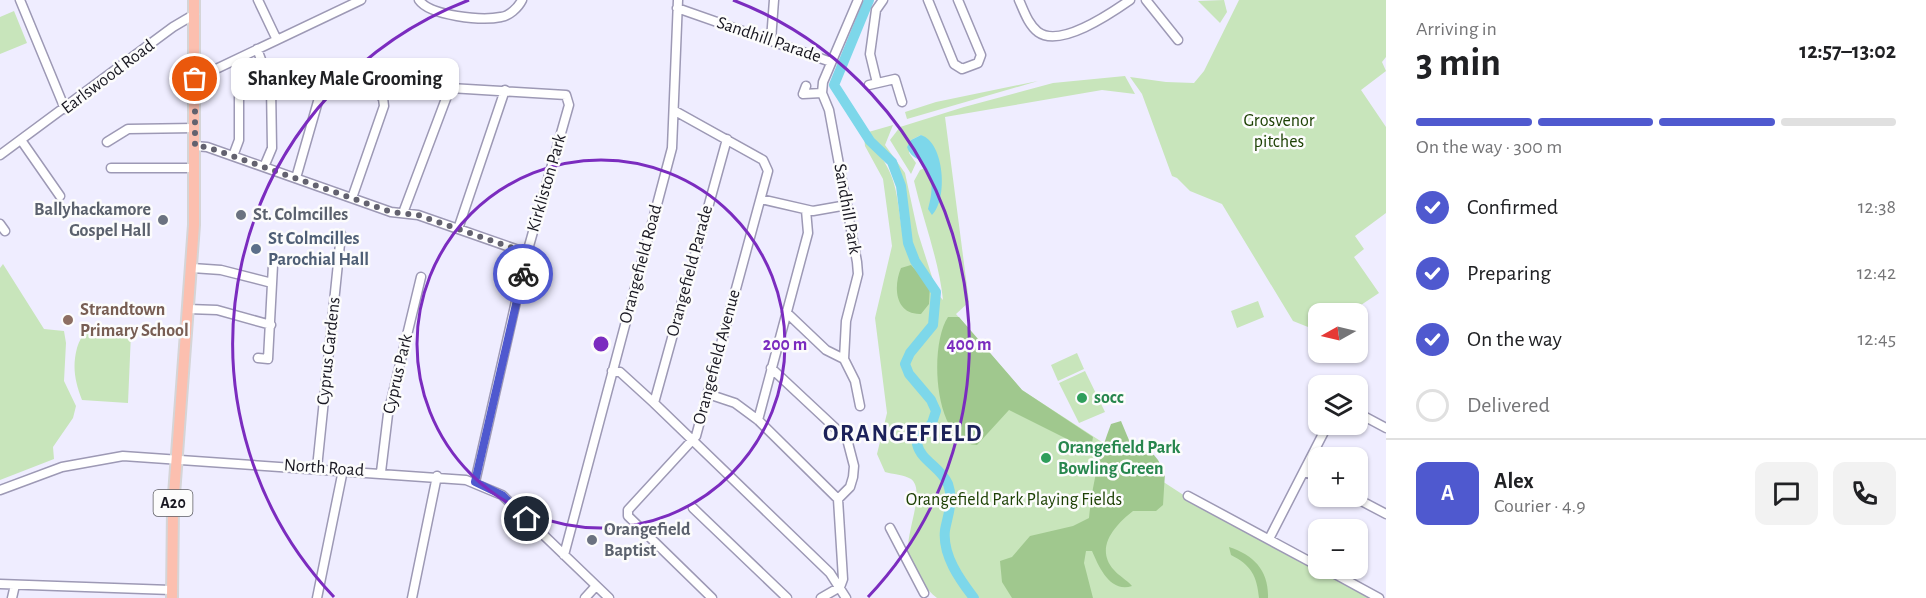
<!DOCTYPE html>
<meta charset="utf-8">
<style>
body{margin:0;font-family:"Alegreya Sans",sans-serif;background:#f2f2f2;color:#202124;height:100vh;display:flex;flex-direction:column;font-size:22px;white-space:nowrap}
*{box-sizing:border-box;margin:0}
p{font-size:20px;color:#757577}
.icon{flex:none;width:33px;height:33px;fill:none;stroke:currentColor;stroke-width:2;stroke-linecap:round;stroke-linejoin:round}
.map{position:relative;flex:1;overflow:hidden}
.panel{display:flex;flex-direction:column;background:#fff;width:540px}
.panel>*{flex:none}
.needle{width:39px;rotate:262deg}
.tools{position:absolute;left:1308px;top:303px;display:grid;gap:12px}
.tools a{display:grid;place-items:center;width:60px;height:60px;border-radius:12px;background:#fff;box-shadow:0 2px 4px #0004;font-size:30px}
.pin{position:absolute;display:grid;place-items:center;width:51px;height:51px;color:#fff;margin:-26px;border:3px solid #fff;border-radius:50%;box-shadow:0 2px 6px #0007}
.courier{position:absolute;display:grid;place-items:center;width:60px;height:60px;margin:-30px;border:4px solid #4f59cf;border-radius:50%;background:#fff;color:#222;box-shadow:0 2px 8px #0007}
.bubble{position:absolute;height:42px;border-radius:12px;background:#fff;box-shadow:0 2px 4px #0004;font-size:20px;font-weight:700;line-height:42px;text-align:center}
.head em{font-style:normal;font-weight:700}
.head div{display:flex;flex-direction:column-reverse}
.head{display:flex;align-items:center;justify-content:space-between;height:102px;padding:0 30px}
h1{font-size:39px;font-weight:700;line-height:45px}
.bar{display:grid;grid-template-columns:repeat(4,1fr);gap:9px 6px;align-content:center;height:72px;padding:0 30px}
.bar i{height:8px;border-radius:4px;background:#e0e0e0}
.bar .current{background:#4f59cf}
.bar p{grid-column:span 4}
.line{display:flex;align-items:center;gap:15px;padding:0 30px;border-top:2px solid #e0e0e0}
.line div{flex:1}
.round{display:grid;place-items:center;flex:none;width:63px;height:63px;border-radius:12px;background:#f2f2f2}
ol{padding:0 30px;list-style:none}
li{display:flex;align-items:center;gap:18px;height:66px}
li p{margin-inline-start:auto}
li .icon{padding:6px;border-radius:50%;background:#4f59cf;color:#fff;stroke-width:4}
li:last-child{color:#757577}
li i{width:33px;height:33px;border:3px solid #e0e0e0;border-radius:50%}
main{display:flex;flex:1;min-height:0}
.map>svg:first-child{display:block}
.green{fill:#c8e5bb}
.forest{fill:#a0c88e}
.water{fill:#7dd7ea}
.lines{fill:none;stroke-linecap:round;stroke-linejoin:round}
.river{stroke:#7dd7ea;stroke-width:10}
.minor-casing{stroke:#9d99b5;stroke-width:11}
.major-casing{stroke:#d5d5d7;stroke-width:14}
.minor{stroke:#fff;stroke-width:8}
.major{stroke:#fcbfaf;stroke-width:10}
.done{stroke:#63626f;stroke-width:6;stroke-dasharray:0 10.8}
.route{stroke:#4f59cf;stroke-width:8}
.ring{fill:none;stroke:#7b2cbf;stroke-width:3}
.worship-dot{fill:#6b7280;stroke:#fcfcfc;stroke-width:2}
.service-dot{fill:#5c6f8a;stroke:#fcfcfc;stroke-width:2}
.education-dot{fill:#8d6e63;stroke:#fcfcfc;stroke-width:2}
.leisure-dot{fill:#2e9e5b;stroke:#fcfcfc;stroke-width:2}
.labels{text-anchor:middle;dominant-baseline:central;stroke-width:5;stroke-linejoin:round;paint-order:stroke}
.shield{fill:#fcfcfc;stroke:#5c5c63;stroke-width:1.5}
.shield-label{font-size:16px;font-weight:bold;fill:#181721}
.street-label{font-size:18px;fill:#181721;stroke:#fcfcfc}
.park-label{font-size:18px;fill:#1d4104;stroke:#fcfcfc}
.worship-label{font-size:18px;font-weight:bold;fill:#5b616d;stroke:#fcfcfc;text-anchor:start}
.service-label{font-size:18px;font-weight:bold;fill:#4e5e75;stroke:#fcfcfc;text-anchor:start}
.education-label{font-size:18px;font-weight:bold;fill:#785e54;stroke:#fcfcfc;text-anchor:start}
.leisure-label{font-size:18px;font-weight:bold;fill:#27864d;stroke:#fcfcfc;text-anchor:start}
.district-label{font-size:24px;font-weight:bold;letter-spacing:1.5px;fill:#1c2159;stroke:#fcfcfc}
.centre{fill:#7b2cbf;stroke:#fcfcfc;stroke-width:3}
.ring-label{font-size:18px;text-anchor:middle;font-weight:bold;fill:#7b2cbf;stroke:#fcfcfc;stroke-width:5;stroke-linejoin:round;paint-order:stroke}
</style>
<main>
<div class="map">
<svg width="1386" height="598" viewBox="0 0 1386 598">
<rect width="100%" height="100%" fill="#efedff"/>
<!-- green -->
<path class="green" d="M1224,0l3,12 -7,11 -22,-22z
M1239,0h147v57l-4,5 4,9 -25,19 25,37v86l-31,23 9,13 -10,8 25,36 -30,20 -31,1v17l-25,-10 -71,-117 -32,-13 -13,-13 -5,-2 -30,-82 -12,-17 36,5 28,1 10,-12z
M14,11l13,32 -27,11v-37z
M1125,76l10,18 -33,-4 -157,27 24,185 -13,12 66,76 163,106 189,102h-437c-11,-8 -24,-29 -28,-42 -6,-19 18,-65 2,-77 -6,-4 -19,-5 -26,-7l-8,-18 10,-41 -12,-95 17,-72 -9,-67 -18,-33 -1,-10c42,44 29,65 43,115 6,20 23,34 36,49 -4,-40 -20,-80 -29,-119l6,-11 5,-2 8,19 -1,28c4,-30 18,-60 -11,-80l-10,5 -2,13 7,10 -5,11 -21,-34 10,-13 64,-20 89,-24z
M1038,81l-131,38 -2,-7 31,-10z
M893,125l-8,20 20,28 13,60 15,47c-36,-41 -18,-66 -34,-109 -6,-16 -21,-27 -34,-38z
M3,264l41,65 20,2 2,12 -2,38 12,25 -3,12 -20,29 1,12 -54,21v-212z
M1258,301l6,16 -27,11 -6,-17z
M84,326l41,3 6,4 -3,70 -46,-3c-7,-18 -10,-33 -5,-52 2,-8 7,-12 7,-22z
M1077,353l7,16 -26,12 -7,-16z
M1085,371l20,41 -26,11 -20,-40z"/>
<!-- forest -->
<path class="forest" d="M911,265l19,21 -1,18 -8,10c-26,1 -28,-27 -20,-46z
M948,317h11l63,73 71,47 -1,6 -6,2 -11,-2 -66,-33 -32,35c-44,-2 -48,-100 -29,-128z
M1121,421l10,24 23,10 4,5 7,13 -2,32 -7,6h-23c-18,14 -39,37 -19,59 5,6 13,10 18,16 -22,7 -33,-19 -40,-35h-6l-2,12 9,35h-81l-10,-16 -2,-21 12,-4 18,-21 43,-10 16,-8c3,-32 10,-63 22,-94z
M1229,547c25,8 40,24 39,51h-9c-2,-22 -8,-33 -28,-43z"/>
<!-- water -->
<path class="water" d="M921,135c24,8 27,65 11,80l-4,-6c5,-17 7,-36 -9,-49 -6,-4 -9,-5 -12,-13l4,-7z"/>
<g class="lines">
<!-- river -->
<path class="river" d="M869,0l-35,85 36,56 22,21 9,24 7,57 7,18 21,31 -3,33 -23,28 -5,11 4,10 22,26 5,11 -4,12 -13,15 -2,6c4,17 24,23 31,40 6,17 0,30 -3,46 -3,25 15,50 29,68"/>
<defs>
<path id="minor" d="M20,0l45,109
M258,0l19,40
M419,0c11,16 63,21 82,17 8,-1 17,-9 21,-17
M858,0l-35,82 -1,11 7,17 28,152 1,12 -12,47 -2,38 11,22 5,25
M928,0l26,64 8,5 16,-6 3,-8 -23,-55
M1019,0c5,11 9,24 19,32 22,16 72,-18 92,-32
M1146,0l32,40
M677,8l154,54
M771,40l3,-40
M257,49l14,37 1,62 -8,19
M270,78l53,-10 54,25 6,5 1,8 -32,92
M195,79l166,-79
M877,83l-7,-29 6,-44 7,-10
M869,85l26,-6 7,23
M806,86l-3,8 19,-1
M675,111l88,49 5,11 -72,265 -68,74v6l84,82
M21,140l39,56
M107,142l21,-13 67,-1
M195,146l12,1 184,65 27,3 109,38
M0,155l173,-128 22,-13
M233,156l6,-16v-43
M111,168h84
M296,178l31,-108
M761,199l52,12 34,-6
M403,213l47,-125 116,7 3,10 -42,148 -52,229
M0,224l5,7
M458,229l47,-139
M192,268l29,2 51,13
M188,309l29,1 54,15
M786,312l40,38 18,9
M258,358l10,1 5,-94
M771,368l76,71 7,27 -1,11 -3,10 -12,12
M612,371l8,1 34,31 176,170 16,25
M708,394l27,9 23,17 80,79 5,80 -3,8 -19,11
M654,403l73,-264
M1358,413l28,15
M758,420l50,-187 -2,-23
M317,468l24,-234
M1304,471l14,7
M381,472l7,-58 33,-137
M0,490l62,-23 61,-11 343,24 36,15 107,103
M1188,496l130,70
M1352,496l34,18
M693,508l94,90
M890,528l34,65
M1269,539l59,-115
M564,555l108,-407 6,-148
M1324,568l55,30
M0,584l171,6
M12,598l3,-13
M317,598l26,-128
M412,598l25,-122
M585,598l11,-12"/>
<path id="major" d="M172,598l1,-90 21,-283v-225"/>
</defs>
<!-- minor casing -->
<use href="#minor" class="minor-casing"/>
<!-- major casing -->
<use href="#major" class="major-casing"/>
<!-- minor -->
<use href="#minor" class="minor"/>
<!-- major -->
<use href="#major" class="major"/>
</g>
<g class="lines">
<!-- done -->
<path class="done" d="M195,79v67l12,1 184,65 27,3 109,38 -4,21"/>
<!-- route -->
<path class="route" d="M523,274l-48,208 27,13 25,24"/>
</g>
<!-- distance rings -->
<g class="ring">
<circle cx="601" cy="344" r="184"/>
<path d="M334 597A368 368 0 0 1 469 0M733 0A368 368 0 0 1 868 597"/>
</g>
<!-- markers -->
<g class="worship-dot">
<circle cx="241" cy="215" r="6"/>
<circle cx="163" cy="220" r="6"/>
<circle cx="592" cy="540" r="6"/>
</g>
<circle class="service-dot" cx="256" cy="249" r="6"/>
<circle class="education-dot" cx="68" cy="320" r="6"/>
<g class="leisure-dot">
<circle cx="1082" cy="398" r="6"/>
<circle cx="1046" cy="458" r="6"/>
</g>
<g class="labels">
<!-- shield labels -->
<rect class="shield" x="153.5" y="490" width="39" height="26" rx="4.5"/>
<g class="shield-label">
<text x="173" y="503">A20</text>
</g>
<!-- street labels -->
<g class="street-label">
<text transform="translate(769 40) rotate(19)">Sandhill Parade</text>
<text transform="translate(108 77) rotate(-37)">Earlswood Road</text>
<text transform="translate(547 183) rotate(-74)">Kirkliston Park</text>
<text transform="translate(847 209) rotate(80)">Sandhill Park</text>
<text transform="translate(641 264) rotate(-75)">Orangefield Road</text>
<text transform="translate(690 271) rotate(-75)">Orangefield Parade</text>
<text transform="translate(329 351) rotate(-84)">Cyprus Gardens</text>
<text transform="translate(717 357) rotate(-75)">Orangefield Avenue</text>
<text transform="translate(398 374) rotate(-77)">Cyprus Park</text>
<text transform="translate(324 468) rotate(4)">North Road</text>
</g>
<!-- park labels -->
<g class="park-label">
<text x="1279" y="121">Grosvenor<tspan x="1279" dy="21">pitches</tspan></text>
<text x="1014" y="500">Orangefield Park Playing Fields</text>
</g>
<!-- worship labels -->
<g class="worship-label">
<text x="151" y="210" text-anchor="end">Ballyhackamore<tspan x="151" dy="21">Gospel Hall</tspan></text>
<text x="253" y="215">St. Colmcilles</text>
<text x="604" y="530">Orangefield<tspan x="604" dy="21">Baptist</tspan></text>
</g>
<!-- service labels -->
<g class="service-label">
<text x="268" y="239">St Colmcilles<tspan x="268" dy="21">Parochial Hall</tspan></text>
</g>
<!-- education labels -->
<g class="education-label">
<text x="80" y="310">Strandtown<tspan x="80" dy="21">Primary School</tspan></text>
</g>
<!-- leisure labels -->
<g class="leisure-label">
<text x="1094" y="398">socc</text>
<text x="1058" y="448">Orangefield Park<tspan x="1058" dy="21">Bowling Green</tspan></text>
</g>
<!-- district labels -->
<g class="district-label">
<text x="903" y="434">ORANGEFIELD</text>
</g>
</g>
<circle cx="601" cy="344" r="9" class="centre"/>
<g class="ring-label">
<text x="785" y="350">200 m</text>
<text x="969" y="350">400 m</text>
</g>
</svg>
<div class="tools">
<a><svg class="needle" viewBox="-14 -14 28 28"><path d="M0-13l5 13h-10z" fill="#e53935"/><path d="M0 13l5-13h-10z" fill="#757577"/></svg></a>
<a><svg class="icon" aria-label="layers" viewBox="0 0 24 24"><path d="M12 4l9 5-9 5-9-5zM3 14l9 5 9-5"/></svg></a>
<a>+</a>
<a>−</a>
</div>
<div class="pin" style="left:195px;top:79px;background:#ea580c"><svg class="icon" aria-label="bag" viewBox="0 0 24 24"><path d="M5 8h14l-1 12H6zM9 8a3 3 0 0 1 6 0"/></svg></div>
<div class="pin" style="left:527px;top:519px;background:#1f2937"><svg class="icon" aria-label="home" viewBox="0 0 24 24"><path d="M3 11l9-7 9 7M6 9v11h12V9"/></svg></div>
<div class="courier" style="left:523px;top:274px"><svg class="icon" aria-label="bike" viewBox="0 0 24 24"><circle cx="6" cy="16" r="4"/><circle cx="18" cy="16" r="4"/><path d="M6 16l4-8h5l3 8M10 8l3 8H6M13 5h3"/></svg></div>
<div class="bubble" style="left:231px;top:58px;width:228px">Shankey Male Grooming</div>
</div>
<section class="panel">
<div class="head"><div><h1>3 min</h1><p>Arriving in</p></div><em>12:57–13:02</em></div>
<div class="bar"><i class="current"></i><i class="current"></i><i class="current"></i><i></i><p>On the way · 300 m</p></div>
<ol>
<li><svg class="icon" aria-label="check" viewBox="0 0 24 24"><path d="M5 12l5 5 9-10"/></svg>Confirmed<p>12:38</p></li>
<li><svg class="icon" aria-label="check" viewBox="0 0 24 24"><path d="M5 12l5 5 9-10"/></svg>Preparing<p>12:42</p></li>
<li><svg class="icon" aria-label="check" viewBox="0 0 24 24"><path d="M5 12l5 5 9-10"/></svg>On the way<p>12:45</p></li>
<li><i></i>Delivered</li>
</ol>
<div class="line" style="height:108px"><b class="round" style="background:#4f59cf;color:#fff">A</b><div><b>Alex</b><p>Courier · 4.9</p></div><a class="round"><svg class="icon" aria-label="chat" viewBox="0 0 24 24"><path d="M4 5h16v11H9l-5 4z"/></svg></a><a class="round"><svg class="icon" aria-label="phone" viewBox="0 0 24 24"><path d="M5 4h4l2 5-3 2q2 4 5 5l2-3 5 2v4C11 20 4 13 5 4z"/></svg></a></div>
</section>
</main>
